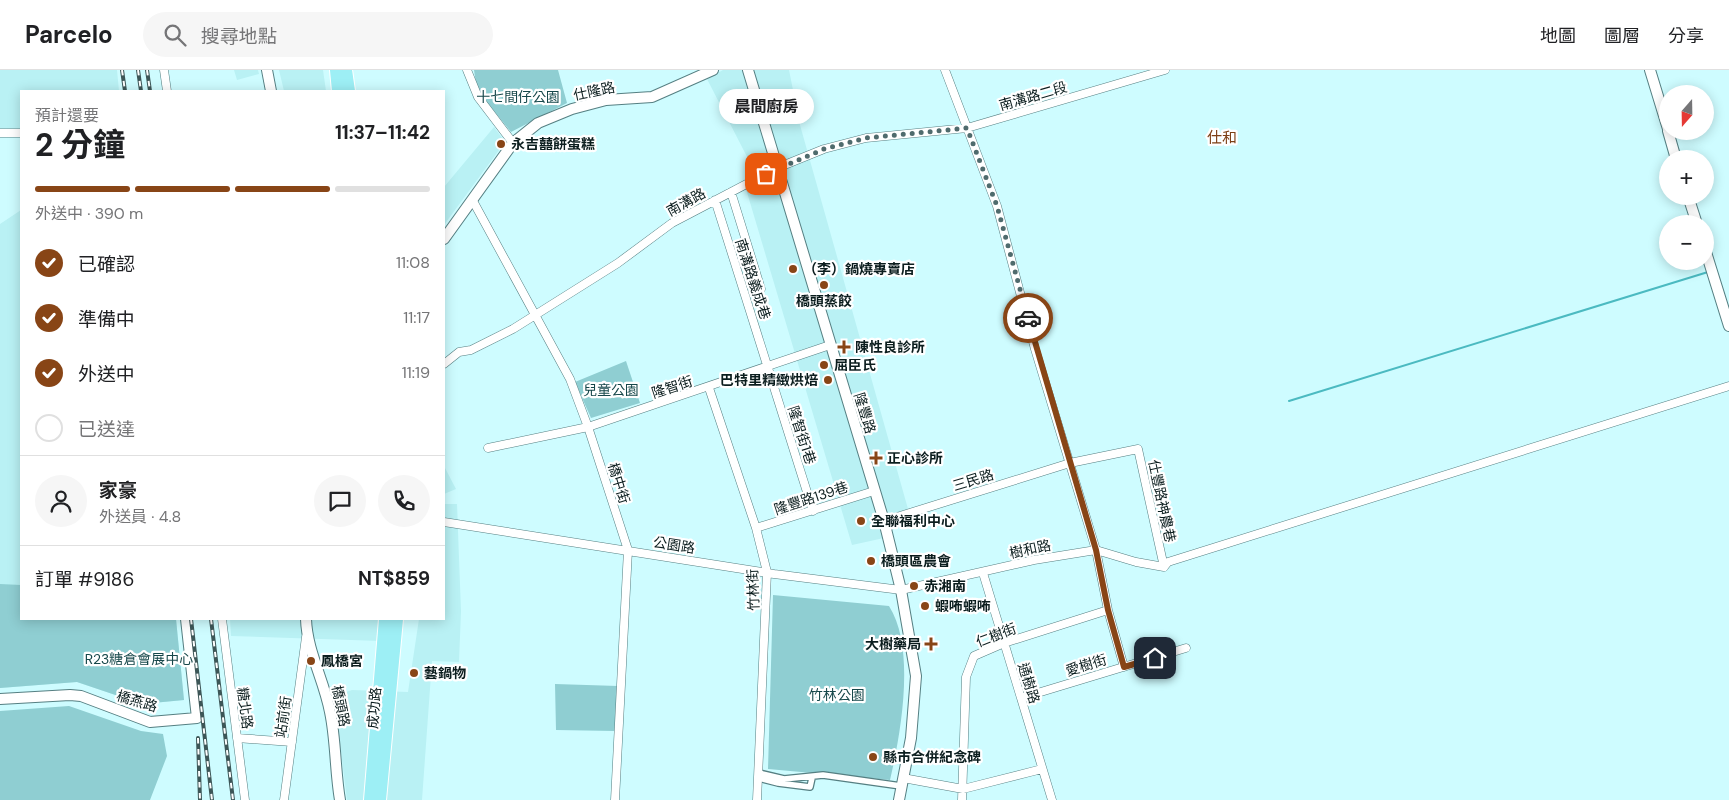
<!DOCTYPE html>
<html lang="zh-TW">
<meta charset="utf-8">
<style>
body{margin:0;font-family:"DM Sans","Noto Sans TC",sans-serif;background:#f6f6f6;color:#202124;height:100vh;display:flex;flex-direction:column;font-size:19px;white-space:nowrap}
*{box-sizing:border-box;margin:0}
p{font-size:16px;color:#757577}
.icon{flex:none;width:28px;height:28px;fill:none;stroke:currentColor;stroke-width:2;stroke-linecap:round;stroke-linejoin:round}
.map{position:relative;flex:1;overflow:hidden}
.side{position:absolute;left:20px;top:20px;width:425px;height:530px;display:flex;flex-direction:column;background:#fff;border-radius:0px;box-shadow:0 2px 12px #0003}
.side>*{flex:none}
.needle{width:32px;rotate:200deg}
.controls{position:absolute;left:1659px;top:15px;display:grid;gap:10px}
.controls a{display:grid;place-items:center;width:55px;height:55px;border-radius:50%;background:#fff;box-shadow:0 2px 12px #0003;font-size:25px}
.pin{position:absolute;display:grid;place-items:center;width:42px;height:42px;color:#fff;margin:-21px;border-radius:10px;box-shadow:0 2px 8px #0006}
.courier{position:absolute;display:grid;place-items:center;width:50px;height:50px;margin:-25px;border:4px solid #884516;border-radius:50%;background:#fff;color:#222;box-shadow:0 1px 6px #0007}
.bubble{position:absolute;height:35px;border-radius:18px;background:#fff;box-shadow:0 2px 12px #0003;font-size:16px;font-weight:700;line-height:35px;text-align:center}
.head em{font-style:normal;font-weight:700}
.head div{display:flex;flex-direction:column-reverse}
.head{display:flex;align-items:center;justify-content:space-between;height:85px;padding:0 15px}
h1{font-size:32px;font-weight:700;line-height:38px}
.bar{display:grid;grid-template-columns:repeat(4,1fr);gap:8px 5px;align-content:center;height:60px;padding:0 15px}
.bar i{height:6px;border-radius:4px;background:#e0e0e0}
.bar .on{background:#884516}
.bar p{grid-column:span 4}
.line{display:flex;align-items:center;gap:12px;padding:0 15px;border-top:1px solid #e0e0e0}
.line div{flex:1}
.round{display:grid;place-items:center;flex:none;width:52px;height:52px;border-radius:26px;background:#f6f6f6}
ol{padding:0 15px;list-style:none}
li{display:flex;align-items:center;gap:15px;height:55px}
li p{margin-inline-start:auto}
li .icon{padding:5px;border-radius:50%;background:#884516;color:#fff;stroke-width:4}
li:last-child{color:#757577}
li i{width:28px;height:28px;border:2px solid #e0e0e0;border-radius:50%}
header{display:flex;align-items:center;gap:30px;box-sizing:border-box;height:70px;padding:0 25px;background:#fff;border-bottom:1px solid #e0e0e0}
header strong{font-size:24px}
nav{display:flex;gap:28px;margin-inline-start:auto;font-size:18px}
.search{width:350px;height:45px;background:#f6f6f6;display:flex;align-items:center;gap:12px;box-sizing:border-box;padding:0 18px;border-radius:28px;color:#757577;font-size:19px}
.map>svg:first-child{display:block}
.built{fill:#b9f1f4}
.green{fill:#8fced2}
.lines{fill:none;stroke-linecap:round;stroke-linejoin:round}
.stream{stroke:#4bbac1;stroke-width:2}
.pedestrian-casing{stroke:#557f82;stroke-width:8}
.minor-casing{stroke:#557f82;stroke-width:9}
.tertiary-casing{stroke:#557f82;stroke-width:12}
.primary-casing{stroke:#fff;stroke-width:14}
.pedestrian{stroke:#fff;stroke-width:5.5}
.minor{stroke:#fff;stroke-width:8}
.tertiary{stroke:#fff;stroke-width:10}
.primary{stroke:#9deff5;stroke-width:12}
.rail-casing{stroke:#3d5657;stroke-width:4}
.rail{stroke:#fff;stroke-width:2;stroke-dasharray:5.5;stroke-linecap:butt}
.done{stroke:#4f6b6d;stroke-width:5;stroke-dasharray:0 9}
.route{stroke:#884516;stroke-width:6}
.poi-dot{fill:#884516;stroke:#fff;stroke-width:2}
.labels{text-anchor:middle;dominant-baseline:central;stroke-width:4.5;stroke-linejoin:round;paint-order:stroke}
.street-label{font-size:14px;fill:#0b1d1e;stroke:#fff}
.park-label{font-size:14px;fill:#16474a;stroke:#fff}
.poi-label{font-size:14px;font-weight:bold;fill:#0b1d1e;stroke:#fff;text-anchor:start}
.neighbourhood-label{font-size:15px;fill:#7d4016;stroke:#fff}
</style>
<header>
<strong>Parcelo</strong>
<div class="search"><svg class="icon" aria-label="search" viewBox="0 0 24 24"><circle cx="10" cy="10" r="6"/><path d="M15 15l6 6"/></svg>搜尋地點</div>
<nav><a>地圖</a><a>圖層</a><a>分享</a></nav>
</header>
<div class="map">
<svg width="1729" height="730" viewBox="0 0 1729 730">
<rect width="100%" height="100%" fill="#cefcff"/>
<!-- built -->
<path class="built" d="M0,0h117l2,21h-98v37h-21z
M234,0h24l1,4 -22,6z
M279,0h44l3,21h-42z
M723,0h66l11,55 108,384 -31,10 7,19 -32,7 -106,-356 13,-9 -52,-101z
M494,57l11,15 -61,83v-38z
M21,140v409h155l8,81 -42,4 -65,-22 -77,6v-464z
M444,396l12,23 -12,5z
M444,434h13l4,107 -2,51 -27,-1 -10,139h-75l-13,-104 18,-6 56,2 11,-73h25z
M230,549h149l2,22 -150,-5z"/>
<!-- green -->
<path class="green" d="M474,0h84l9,33 -56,29 -34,-42z
M626,291l14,42 -49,15 -16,-36z
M0,514l21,1v34h155l8,81 -42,4 -65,-22 -77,6z
M773,525l116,11c27,42 12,127 1,174l-122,-11z
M555,614l63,2 -3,45 -59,-1z
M69,636l72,25 22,3 4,22 -17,44h-150v-89z"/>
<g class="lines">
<!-- stream -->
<path class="stream" d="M1289,331l419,-129"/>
<defs>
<path id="pedestrian" d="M759,703l25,6 39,-4 78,11
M759,708l19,5 32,4 2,-9"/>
<path id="minor" d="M164,0l3,21
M467,0l11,27 35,46
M945,0l52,136 38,143 61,201 12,60 16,57
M0,63h21
M731,122l30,97
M715,130l98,311
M473,131l97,178 18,48 40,123 -13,250
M444,294l15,-12 12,-2 42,-21 105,-66 54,-40 105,-55 47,-19 42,-11 101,-10 198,-58
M709,318l47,140 11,44 -10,228
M488,378l100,-21 242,-82
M884,451l186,-58 68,-14 26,118
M444,452l330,52 127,16 133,-30 62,-10 40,12 28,5
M756,458l118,-37
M1164,497l4,-5 561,-176
M983,503l69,227
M222,549l23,181
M1021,628l165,-50
M237,668l55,4
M903,708l60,11 79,-20
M284,730l22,-163
M962,730l4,-123 8,-21 30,-13 104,-33"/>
<path id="tertiary" d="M267,0l4,21
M748,0l136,451 17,69 15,86 -5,62 -12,62
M1650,0l18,59
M1668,61l8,28
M1688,126l9,28
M444,169l69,-96 25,-20 34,-14 34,-9 46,-3 61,-27
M1705,179l24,77
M306,549c1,32 18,61 24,93 6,28 5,59 10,88
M0,629l70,-4 11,1 69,26 47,-4 -11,-99"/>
<path id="primary" d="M336,0l2,21
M346,0l3,21
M370,730l15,-181
M380,730l17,-181"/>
</defs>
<!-- pedestrian casing -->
<use href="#pedestrian" class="pedestrian-casing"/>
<!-- minor casing -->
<use href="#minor" class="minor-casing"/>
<!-- tertiary casing -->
<use href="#tertiary" class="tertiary-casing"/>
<!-- primary casing -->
<use href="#primary" class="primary-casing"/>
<!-- pedestrian -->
<use href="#pedestrian" class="pedestrian"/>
<!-- minor -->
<use href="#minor" class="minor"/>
<!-- tertiary -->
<use href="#tertiary" class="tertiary"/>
<!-- primary -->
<use href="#primary" class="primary"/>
<defs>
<path id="rail" d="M122,0l3,21
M138,0l3,21
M147,0l3,21
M191,549l21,181
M211,549l22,181
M198,668l2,62"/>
</defs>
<!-- rail casing -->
<use href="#rail" class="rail-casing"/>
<!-- rail -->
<use href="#rail" class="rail"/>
</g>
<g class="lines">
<!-- done -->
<path class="done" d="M766,104l58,-25 42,-11 101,-10 30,78 31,112"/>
<!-- route -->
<path class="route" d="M1028,248l68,232 12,60 16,57 31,-9"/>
</g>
<!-- markers -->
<g class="poi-dot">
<circle cx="501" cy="74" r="5"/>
<circle cx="793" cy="199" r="5"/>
<circle cx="824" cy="215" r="5"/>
<path d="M841.5 269.5h5v5h5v5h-5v5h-5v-5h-5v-5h5z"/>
<circle cx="824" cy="295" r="5"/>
<circle cx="828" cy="310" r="5"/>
<path d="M873.5 380.5h5v5h5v5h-5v5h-5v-5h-5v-5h5z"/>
<circle cx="861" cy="451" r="5"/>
<circle cx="871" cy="491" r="5"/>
<circle cx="914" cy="516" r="5"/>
<circle cx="925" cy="536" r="5"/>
<path d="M928.5 566.5h5v5h5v5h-5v5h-5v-5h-5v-5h5z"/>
<circle cx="311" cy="591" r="5"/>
<circle cx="414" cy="603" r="5"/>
<circle cx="873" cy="687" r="5"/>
</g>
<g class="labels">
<!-- street labels -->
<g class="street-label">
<text transform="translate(594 21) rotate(-12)">仕隆路</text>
<text transform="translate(1033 26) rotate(-16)">南溝路二段</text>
<text transform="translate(686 132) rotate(-29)">南溝路</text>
<text transform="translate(753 209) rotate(72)">南溝路義成巷</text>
<text transform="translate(672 317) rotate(-18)">隆智街</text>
<text transform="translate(865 343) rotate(73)">隆豐路</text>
<text transform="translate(802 365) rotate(72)">隆智街1巷</text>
<text transform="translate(973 410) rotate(-17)">三民路</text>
<text transform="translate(619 413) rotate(73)">橋中街</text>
<text transform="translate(811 428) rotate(-18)">隆豐路139巷</text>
<text transform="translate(1162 431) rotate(78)">仕豐路神農巷</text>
<text transform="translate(674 475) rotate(9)">公園路</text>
<text transform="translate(1030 479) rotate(-12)">樹和路</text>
<text transform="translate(753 520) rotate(-92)">竹林街</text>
<text transform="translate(996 565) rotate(-21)">仁樹街</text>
<text transform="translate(1086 595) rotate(-17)">愛樹街</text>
<text transform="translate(1029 613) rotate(73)">通樹路</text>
<text transform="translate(137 631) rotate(17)">橋燕路</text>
<text transform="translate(341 636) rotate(79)">橋頭路</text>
<text transform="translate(245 638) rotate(82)">糖北路</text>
<text transform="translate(374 638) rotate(-85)">成功路</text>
<text transform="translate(283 647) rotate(-82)">站前街</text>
</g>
<!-- park labels -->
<g class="park-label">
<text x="518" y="27">十七間仔公園</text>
<text x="611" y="320">兒童公園</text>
<text x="139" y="589">R23糖倉會展中心</text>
<text x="837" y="625">竹林公園</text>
</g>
<!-- poi labels -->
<g class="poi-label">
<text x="511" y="74">永吉囍餅蛋糕</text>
<text x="803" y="199">（李）鍋燒專賣店</text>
<text x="824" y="231" text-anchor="middle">橋頭蒸餃</text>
<text x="855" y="277">陳性良診所</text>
<text x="834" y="295">屈臣氏</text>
<text x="818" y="310" text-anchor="end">巴特里精緻烘焙</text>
<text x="887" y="388">正心診所</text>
<text x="871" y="451">全聯福利中心</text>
<text x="881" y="491">橋頭區農會</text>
<text x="924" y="516">赤湘南</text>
<text x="935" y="536">蝦咘蝦咘</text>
<text x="921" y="574" text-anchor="end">大樹藥局</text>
<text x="321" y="591">鳳橋宮</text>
<text x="424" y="603">藝鍋物</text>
<text x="883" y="687">縣市合併紀念碑</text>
</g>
<!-- neighbourhood labels -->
<g class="neighbourhood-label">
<text x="1222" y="68">仕和</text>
</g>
</g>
</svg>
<div class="controls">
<a><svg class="needle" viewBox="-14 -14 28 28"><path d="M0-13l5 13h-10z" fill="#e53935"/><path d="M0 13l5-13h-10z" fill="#757577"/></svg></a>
<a>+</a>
<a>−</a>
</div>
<div class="pin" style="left:766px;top:104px;background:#ea580c"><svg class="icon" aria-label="bag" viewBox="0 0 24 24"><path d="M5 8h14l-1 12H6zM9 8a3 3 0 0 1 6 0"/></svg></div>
<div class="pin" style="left:1155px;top:588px;background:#1f2937"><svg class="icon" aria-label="home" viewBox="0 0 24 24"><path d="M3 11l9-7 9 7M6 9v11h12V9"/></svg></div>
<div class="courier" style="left:1028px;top:248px"><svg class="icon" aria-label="car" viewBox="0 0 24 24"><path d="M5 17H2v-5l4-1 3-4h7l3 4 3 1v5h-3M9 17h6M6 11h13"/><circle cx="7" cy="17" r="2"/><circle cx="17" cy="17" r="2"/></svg></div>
<div class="bubble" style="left:719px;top:19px;width:95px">晨間廚房</div>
<section class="side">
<div class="head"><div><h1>2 分鐘</h1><p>預計還要</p></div><em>11:37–11:42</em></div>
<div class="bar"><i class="on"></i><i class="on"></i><i class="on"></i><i></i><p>外送中 · 390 m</p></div>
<ol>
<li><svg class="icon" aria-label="check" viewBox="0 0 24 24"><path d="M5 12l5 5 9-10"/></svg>已確認<p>11:08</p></li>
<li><svg class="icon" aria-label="check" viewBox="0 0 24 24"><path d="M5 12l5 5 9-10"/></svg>準備中<p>11:17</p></li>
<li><svg class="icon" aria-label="check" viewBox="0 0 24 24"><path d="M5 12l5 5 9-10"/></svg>外送中<p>11:19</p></li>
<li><i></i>已送達</li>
</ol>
<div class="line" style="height:90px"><a class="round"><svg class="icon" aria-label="person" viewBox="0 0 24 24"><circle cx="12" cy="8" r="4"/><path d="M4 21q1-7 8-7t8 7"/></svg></a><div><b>家豪</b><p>外送員 · 4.8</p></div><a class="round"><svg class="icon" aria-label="chat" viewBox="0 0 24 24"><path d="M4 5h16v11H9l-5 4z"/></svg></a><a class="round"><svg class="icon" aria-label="phone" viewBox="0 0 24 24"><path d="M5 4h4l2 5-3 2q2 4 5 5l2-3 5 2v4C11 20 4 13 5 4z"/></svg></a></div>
<div class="line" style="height:65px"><div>訂單 #9186</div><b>NT$859</b></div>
</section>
</div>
